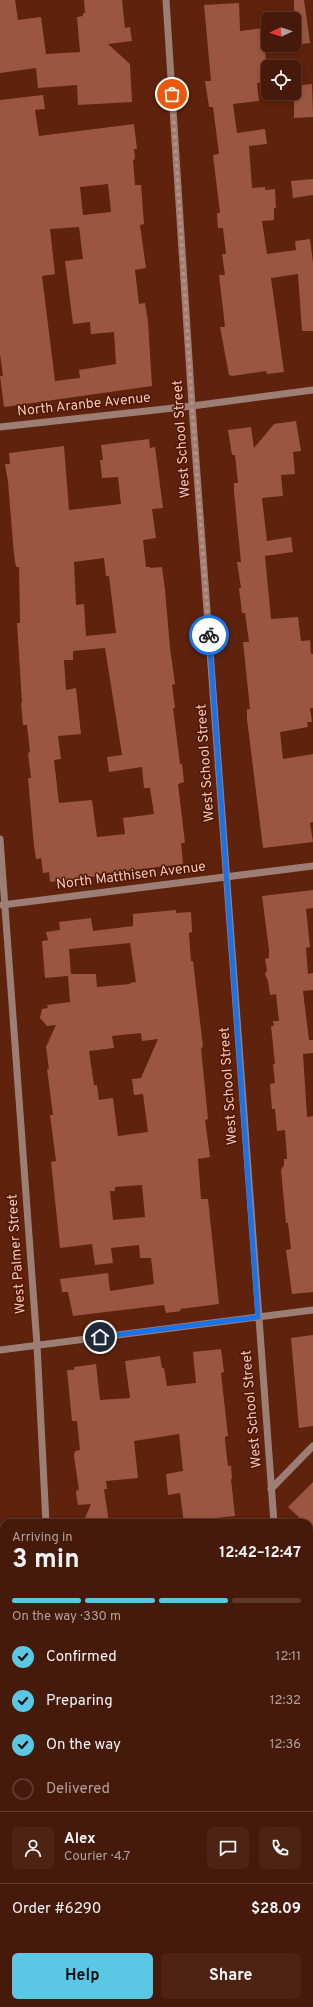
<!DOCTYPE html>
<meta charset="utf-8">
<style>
body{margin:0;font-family:Overpass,sans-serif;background:#4d2313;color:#f1f3f6;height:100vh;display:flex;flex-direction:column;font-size:15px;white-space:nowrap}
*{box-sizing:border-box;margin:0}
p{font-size:13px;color:#b0a19c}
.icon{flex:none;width:22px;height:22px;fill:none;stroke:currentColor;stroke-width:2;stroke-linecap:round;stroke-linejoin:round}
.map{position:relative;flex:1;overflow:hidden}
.sheet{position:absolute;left:0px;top:1519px;width:313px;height:488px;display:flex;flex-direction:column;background:#461a0a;border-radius:12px 12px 0 0;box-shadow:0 2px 6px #0003,0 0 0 1px #5e382b}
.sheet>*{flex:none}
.needle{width:26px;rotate:266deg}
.buttons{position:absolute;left:261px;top:12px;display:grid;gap:8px}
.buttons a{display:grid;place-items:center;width:40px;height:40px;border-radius:6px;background:#461a0a;box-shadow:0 2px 6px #0003,0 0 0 1px #5e382b;font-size:20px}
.pin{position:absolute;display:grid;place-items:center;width:34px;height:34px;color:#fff;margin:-17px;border:2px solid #fff;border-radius:50%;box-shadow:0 1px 4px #0007}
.courier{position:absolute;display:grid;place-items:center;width:40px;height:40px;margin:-20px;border:3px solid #1a73e8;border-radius:50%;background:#fff;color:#222;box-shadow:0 1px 5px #0007}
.headline em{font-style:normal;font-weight:700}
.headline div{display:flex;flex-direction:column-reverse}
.headline{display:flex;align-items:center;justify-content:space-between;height:68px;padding:0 12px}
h1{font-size:26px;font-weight:700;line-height:30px}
.bar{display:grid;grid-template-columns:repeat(4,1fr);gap:6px 4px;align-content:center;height:48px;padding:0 12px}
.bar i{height:5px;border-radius:3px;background:#5e382b}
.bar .current{background:#5ac8e5}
.bar p{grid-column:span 4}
.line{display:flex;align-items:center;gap:10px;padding:0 12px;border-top:1px solid #5e382b}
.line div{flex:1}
.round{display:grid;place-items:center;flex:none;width:42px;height:42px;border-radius:6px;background:#4d2313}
ol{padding:0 12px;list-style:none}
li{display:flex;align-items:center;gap:12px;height:44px}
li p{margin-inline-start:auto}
li .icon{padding:4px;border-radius:50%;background:#5ac8e5;color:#111;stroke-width:4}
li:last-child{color:#b0a19c}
li i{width:22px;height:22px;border:2px solid #5e382b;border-radius:50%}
.button{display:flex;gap:8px;margin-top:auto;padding:8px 12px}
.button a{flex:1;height:46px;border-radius:6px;background:#5ac8e5;color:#111;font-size:16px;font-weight:700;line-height:46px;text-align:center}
.button a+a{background:#4d2313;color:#f1f3f6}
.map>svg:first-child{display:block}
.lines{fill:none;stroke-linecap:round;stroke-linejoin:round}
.stream{stroke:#4a5456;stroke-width:5}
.building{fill:#9a5640;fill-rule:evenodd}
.path{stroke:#9d6a59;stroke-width:2.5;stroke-dasharray:3 3;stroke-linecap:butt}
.minor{stroke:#9d7e74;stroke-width:7}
.major{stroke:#fac6b6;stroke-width:10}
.done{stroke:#bc8e7f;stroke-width:4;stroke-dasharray:0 7.2}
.route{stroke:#1a73e8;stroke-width:5}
.labels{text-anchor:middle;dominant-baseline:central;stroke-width:3;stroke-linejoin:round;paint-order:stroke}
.street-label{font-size:14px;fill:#efc8bc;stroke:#521602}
</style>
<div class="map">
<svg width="313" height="2007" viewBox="0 0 313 2007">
<rect width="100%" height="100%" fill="#5e220d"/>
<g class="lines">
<!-- stream -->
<path class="stream" d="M46,2007l5,-4"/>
</g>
<!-- building -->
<path class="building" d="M0,0h15l3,20 23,-3 5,37 34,-2 -3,-35 6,-1v-3h2l-1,-13h38l3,28 5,-1 2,14 -24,3 22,20 2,38 -54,3 -1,-20 -39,3 -2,-20 -36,5z
M294,0h10l6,43 -16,2z
M239,3l1,28 23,-3 5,54 -11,1 2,18 -26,3 4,29 28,-4 2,15 -18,2 3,42 13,-1v3l10,-1 1,19h-2v12l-12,1 5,33 29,-4 -1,-9 15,-2 3,24v68h-11l-4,-57 -27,4 13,94 -17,2 -1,-3 -34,5 -3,-1 -9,-48h5l-6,-52h6l-3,-21h4l-3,-26h-5l-1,-15h3l-7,-58 6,-1 -6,-47h-4l-4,-26h6l-7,-76z
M312,84l1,33 -19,1v-32z
M43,95l2,14 -10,1 4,26 95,-12 3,25h-3l1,10 -2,1 2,25h6l3,39 -4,1 6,43 -11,2 4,34 6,-1 3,18 4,65 -148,21 -4,-31h3l-3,-22v-254zM108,184l3,28 -28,3 -3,-28zM79,227l4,32 -18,2 8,63 17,-2 1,12 23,-2 2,32 -37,6 1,8 -25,3 -13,-105 13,-2 -5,-45z
M313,179v16l-20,3 -2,-17z
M296,421l5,30 -8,1 2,22 -14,1 2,21 -21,2 5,43 24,-4 2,15 -28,4 6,63 27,-2 3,24 9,-1 1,14h2v54h-3l2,14h-5l1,5 -28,5 3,27 30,-5v68l-3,1 3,19 -50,6 -16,-129v-10h3l-7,-67h6l-4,-29h-3l-3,-25h2l-4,-26h4l-7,-70v-9h4l-3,-28h-3l-4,-25 23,-3 3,21 20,-24z
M149,439l1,9 5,-1 8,61 -11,1 4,29 -13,2 3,27h4v1l12,-1 3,23 5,58 5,36 -3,1 3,23h-2l7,56h2l2,18 -6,2 7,59h-4l2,21 -84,10v2l-49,6 -1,-10 -6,1 -2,-15 -5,1 -2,-13 -6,-68h3l-3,-25 2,-1 -3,-27h-4l-2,-22h1l-5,-80h3l-1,-56h-3l-2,-12 -6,-73 -3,-18h5l-1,-11 55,-7 5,64 52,-6 -3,-27 -16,1 -2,-18h3l-2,-15zM104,558l2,18h3l7,57 -30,3 -2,-32 -8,1 -2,-43zM105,648l17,107 -15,2 2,15 33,-5 2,21h6l4,26 -31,4 2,16 -28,3 -5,-37 -33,3 -5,-43 7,-1 -3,-23 23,-2 -5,-46 -10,2 -2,-30h9v-9z
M313,890v18l-7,1 4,38 -4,1 2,26 5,-1v17l-10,1 6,49h4v13l-10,1 4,63 6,-1v176l-21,2 -6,-44 5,-1 -3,-26h-2l-5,-53 3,-5v-6h3l-2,-29 -8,1 -2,-22h-3l-2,-25 5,-1 -2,-19h2l-4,-38h3l-1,-5h6l-3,-27 -6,1 -2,-14 -3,-7 2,-3 -2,-12 4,-1v-8l-7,-54z
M176,910v3l15,-1 1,20 -3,1 2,28h2l10,86 -2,1 7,71 -3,1 5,37 -12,2 3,40h7l11,105 -39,5 1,2 -15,2 -2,-8 -91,11 -5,-24h-6l-2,-13 48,-6 2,18 44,-7 -3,-26h-11l-1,-13 -28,3 2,15 -18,2 -3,-21 -32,4 -9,-86 5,-1 -6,-46h3l-6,-46h2l-3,-22 10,-22 -9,1 -7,-8 2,-9 6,-1 -1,-3 23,-3 -2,-26 -23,2 -3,-37 6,-1 -2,-8 14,-2 -1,-8 32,-4 2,13 40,-5v-12zM130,943l6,39 -6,1v1l-33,3 -1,-13h-25l-2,-25zM141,1033l1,8 16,-2 -17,39 -9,1 2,16 9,-1 5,38 -30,4 -5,-38 -14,2 -2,-15h-3l-5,-34 25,-3 -2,-12zM142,1185l3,32 -32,3 -3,-29h5v-4z
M313,1335v91l-14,2 -8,-90z
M221,1349l3,23 -3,1 7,63 -3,1v4l3,25h3l1,13h-1l4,37 -29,3v4h-22l-4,-30 -12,2 -2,-21 17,-3 -4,-37 -45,7 4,37 -32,3 1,8h-3l5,34h-26l8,-19 -13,1 -2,-12 1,-3h2l-5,-34 1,-5 5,-1 -3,-29h-5l-5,-51h7v-3l22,-3 4,36 30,-2 -5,-37 35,-5 2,12h2l3,18 29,-3 -3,-31z
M313,1482v49l-4,-4v-4h-4l-17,-16z"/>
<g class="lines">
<!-- path -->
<path class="path" d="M1,2007l6,-4"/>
<!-- minor -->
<path class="minor" d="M166,0l26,406 82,1117
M0,427l192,-21 121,-16
M0,839l37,506 9,178
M2,905l311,-39
M0,1350l313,-40
M271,1489l42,-43
M309,1603l4,-4
M231,2003v4"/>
<!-- major -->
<path class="major" d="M309,1751h4
M309,1781h4
M0,1787h4
M0,1822l4,-1"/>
</g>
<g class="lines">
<!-- done -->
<path class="done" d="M172,94l20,312 17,229"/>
<!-- route -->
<path class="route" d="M100,1337l158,-20 -49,-682"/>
</g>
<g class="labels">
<!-- street labels -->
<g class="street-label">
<text transform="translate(84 405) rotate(-6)">North Aranbe Avenue</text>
<text transform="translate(182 439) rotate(-94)">West School Street</text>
<text transform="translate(206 763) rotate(-94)">West School Street</text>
<text transform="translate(131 876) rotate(-7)">North Matthisen Avenue</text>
<text transform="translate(229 1086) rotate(-94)">West School Street</text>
<text transform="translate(17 1254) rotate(-94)">West Palmer Street</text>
<text transform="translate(252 1409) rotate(-95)">West School Street</text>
</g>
</g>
</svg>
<div class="buttons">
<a><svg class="needle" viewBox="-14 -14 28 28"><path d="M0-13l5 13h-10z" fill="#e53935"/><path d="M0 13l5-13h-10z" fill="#b0a19c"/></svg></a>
<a><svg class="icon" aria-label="locate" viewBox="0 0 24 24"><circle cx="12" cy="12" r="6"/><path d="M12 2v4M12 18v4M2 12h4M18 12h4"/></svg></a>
</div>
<div class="pin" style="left:172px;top:94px;background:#ea580c"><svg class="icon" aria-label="bag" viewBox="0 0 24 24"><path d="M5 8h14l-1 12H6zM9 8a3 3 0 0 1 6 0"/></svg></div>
<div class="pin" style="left:100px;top:1337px;background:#1f2937"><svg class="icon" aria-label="home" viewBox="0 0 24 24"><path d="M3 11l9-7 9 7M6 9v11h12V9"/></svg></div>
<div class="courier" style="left:209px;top:635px"><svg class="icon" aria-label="bike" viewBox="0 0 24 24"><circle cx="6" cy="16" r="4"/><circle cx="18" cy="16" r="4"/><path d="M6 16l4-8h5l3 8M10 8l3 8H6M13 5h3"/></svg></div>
<section class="sheet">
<div class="headline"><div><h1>3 min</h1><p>Arriving in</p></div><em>12:42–12:47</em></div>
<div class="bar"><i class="current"></i><i class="current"></i><i class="current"></i><i></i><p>On the way · 330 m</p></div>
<ol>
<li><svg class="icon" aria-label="check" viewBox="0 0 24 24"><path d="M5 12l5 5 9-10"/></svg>Confirmed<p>12:11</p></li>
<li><svg class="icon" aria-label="check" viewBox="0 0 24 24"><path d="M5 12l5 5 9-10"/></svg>Preparing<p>12:32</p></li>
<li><svg class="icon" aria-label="check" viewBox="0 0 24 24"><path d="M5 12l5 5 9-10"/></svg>On the way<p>12:36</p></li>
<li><i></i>Delivered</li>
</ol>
<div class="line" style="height:72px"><a class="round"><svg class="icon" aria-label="person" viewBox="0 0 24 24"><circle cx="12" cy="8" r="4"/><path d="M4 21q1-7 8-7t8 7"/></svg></a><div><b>Alex</b><p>Courier · 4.7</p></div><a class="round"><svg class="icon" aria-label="chat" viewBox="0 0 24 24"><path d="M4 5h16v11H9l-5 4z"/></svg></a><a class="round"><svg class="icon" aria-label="phone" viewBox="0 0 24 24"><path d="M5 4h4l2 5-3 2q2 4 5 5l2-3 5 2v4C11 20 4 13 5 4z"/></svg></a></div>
<div class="line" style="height:52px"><div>Order #6290</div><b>$28.09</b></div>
<div class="button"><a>Help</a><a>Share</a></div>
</section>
</div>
